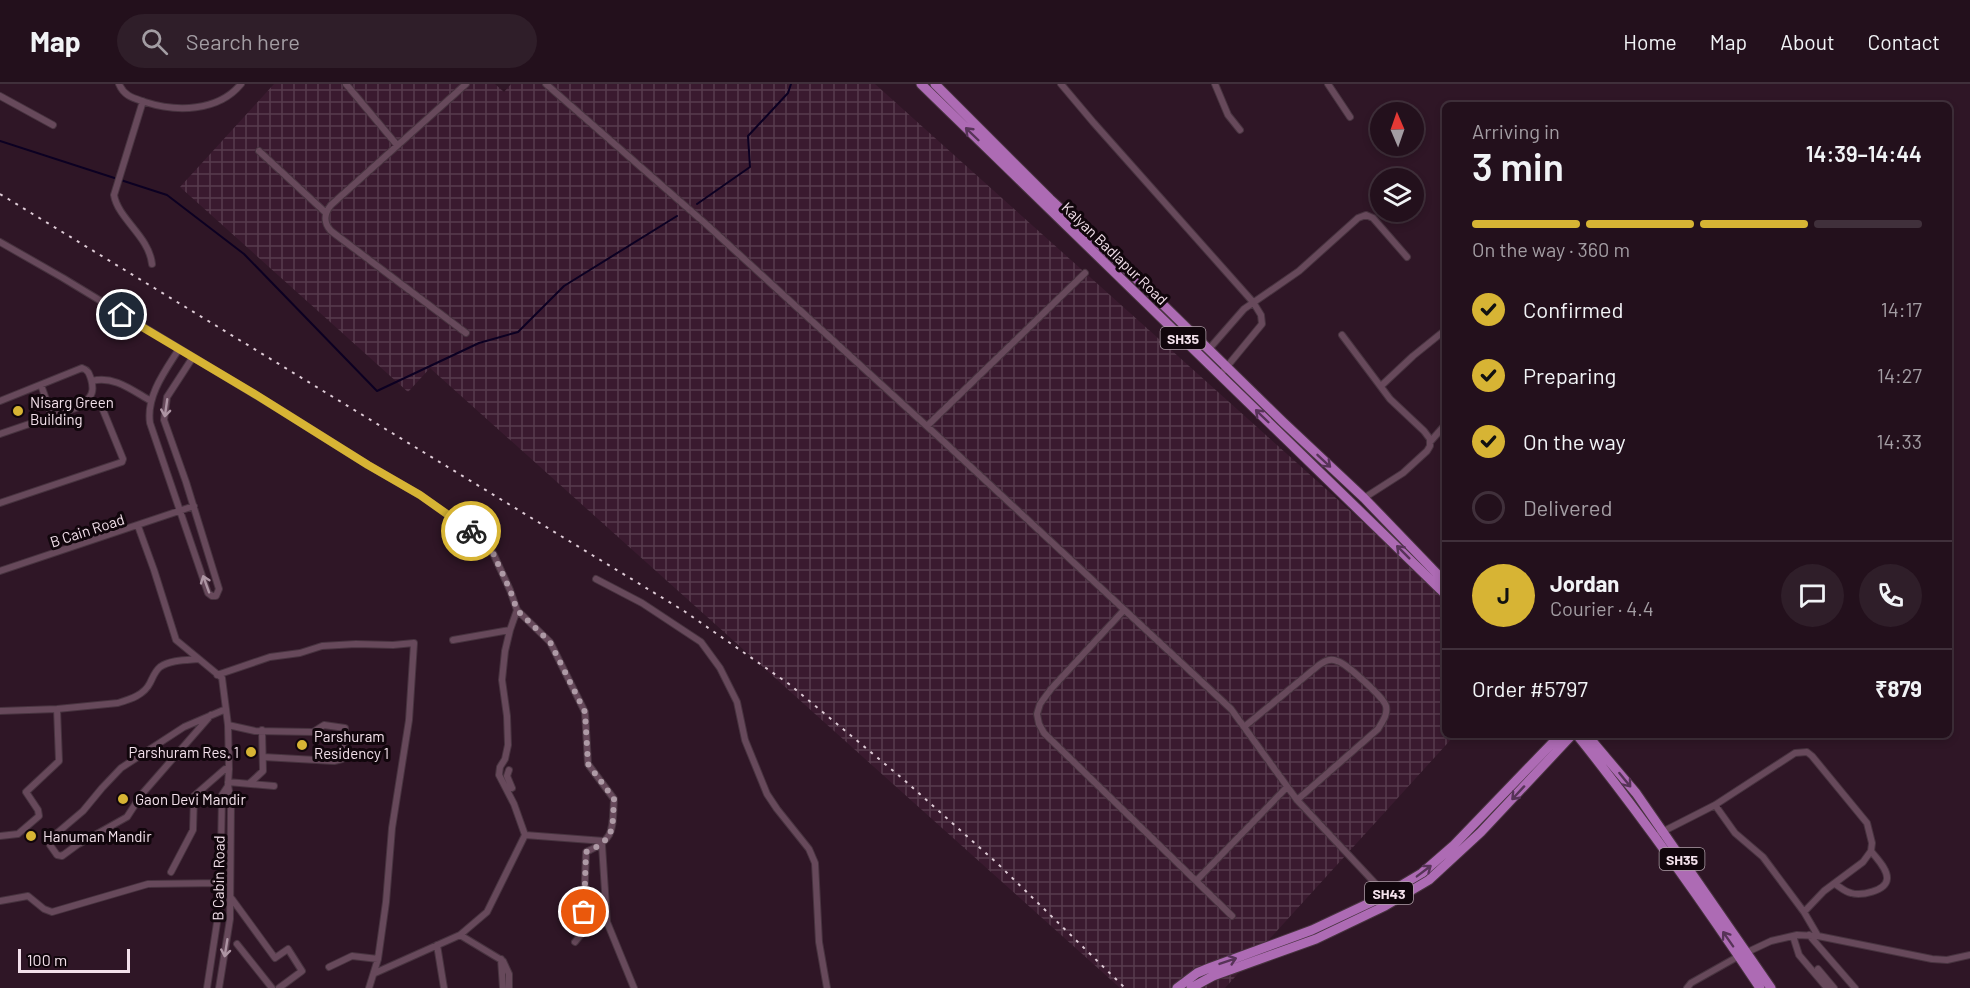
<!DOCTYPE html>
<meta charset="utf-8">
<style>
body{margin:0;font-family:Barlow,sans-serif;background:#2f1e29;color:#f1f3f6;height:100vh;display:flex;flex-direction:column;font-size:22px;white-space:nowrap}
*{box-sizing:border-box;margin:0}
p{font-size:20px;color:#a39da3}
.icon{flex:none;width:33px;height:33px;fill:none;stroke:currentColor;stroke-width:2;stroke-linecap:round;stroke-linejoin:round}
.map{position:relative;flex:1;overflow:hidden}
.details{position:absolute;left:1442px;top:18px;width:510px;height:636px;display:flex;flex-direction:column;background:#23101c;border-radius:9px;box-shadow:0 3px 9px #0003,0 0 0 2px #40303b}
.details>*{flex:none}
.needle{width:39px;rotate:358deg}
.fabs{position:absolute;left:1370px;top:18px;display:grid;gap:12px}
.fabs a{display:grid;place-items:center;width:54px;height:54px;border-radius:50%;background:#23101c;box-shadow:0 3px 9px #0003,0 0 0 2px #40303b;font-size:30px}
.scale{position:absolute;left:18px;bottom:15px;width:112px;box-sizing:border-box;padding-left:6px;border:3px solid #f3e1eb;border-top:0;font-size:16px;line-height:21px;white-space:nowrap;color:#f3e1eb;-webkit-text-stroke:4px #11060c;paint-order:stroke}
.pin{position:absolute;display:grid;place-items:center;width:51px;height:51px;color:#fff;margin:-26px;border:3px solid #fff;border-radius:50%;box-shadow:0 2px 6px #0007}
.courier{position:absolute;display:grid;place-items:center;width:60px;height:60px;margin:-30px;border:4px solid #d7b434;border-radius:50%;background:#fff;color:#222;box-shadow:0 2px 8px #0007}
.summary em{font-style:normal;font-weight:600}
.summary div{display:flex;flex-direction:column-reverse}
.summary{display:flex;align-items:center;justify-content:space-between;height:102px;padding:0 30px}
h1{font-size:39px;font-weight:600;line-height:45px}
.bar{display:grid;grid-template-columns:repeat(4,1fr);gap:9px 6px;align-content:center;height:72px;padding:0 30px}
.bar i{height:8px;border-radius:4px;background:#40303b}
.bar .active{background:#d7b434}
.bar p{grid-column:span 4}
.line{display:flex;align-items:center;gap:15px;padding:0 30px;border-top:2px solid #40303b}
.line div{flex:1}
.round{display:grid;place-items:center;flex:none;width:63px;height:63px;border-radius:32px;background:#2f1e29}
ol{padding:0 30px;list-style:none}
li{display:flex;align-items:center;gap:18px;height:66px}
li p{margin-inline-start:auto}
li .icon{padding:6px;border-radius:50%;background:#d7b434;color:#111;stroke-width:4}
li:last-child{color:#a39da3}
li i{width:33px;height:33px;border:3px solid #40303b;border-radius:50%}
header{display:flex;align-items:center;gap:36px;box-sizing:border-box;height:84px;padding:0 30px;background:#23101c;border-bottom:2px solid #40303b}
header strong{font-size:28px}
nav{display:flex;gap:33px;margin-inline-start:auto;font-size:21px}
.search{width:420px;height:54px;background:#2f1e29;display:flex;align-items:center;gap:15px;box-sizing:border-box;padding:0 21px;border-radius:33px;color:#a39da3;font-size:22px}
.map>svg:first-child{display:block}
.industrial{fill:url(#industrial-grid)}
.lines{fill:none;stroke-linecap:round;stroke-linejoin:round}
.stream{stroke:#0c0022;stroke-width:2}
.street-casing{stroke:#47333f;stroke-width:8}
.primary-casing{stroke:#47333f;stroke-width:11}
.street{stroke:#67495b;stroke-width:6}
.primary{stroke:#ad6bb4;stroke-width:9}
.rail{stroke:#decbd6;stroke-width:2;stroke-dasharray:3 6;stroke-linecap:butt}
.oneway{stroke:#573358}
.oneway2{stroke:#ad95a3}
.done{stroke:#ae9aa6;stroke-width:6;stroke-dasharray:0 10.8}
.route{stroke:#d7b434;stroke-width:8}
.poi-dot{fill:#d7b434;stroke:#11060c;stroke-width:2}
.labels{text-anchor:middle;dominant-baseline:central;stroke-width:6;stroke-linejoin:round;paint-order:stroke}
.shield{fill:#11060c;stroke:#af9fa8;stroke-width:1.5}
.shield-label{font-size:14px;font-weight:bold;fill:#f3e1eb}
.street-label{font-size:15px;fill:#f3e1eb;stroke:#11060c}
.poi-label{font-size:15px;fill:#f3e1eb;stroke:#11060c;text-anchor:start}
</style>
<header>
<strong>Map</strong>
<div class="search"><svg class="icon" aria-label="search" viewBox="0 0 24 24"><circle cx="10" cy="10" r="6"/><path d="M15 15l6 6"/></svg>Search here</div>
<nav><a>Home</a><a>Map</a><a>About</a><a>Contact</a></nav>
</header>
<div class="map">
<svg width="1970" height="904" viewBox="0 0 1970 904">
<defs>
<pattern id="industrial-grid" width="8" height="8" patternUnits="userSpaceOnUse" patternTransform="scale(1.5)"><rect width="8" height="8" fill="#3a1a2f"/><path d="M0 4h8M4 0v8" fill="none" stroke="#573b4d"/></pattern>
</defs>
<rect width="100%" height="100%" fill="#2f1626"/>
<!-- industrial -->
<path class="industrial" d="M274,0h221l9,8 7,-8h364l569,511v140h11l-230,253h-105l-690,-620 -22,24 -228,-205z"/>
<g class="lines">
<!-- stream -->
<path class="stream" d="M0,57l167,54 77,59 133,137 102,-48 39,-11 46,-46 113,-70
M697,120l53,-37 -2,-31 40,-43 3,-9"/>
<defs>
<path id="street" d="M119,0c5,12 14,14 26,18 31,10 73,10 96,-18
M346,0l51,61
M546,0l161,141 235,215 289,269 66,91 91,97
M1061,0l32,38 160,180 8,13 1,9 -42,51
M1215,0l13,31 12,15
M1328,0l22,33
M0,12l53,29
M143,17l-29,94c4,24 35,41 38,69
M259,67l66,61
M0,158l63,36 219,133 86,54 52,30 55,39 18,19 17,37 7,20 -7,20 -57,10
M466,249l-135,-102c-8,-9 -7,-17 0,-26l135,-121
M1342,251l48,64 34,32 6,8v7l-3,5 -24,22 -39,25
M179,265c-14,22 -33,47 -29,74l58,170 4,3h4l3,-7 -33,-107 -22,-62 3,-23 26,-40
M1209,265l35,-40 55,-38 59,-53 8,-3 7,3 34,39
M92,297c22,-6 41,10 59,20
M41,301l11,31
M1381,302l32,-30 31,-25
M0,317l82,-33c6,2 7,5 9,11 4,14 0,17 -9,27l-82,28
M927,342l158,-153
M1430,358l14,-16
M0,419l122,-41 1,-3 -20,-49
M138,442l16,44 22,70 46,38 6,47 1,44h-4l-31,27 -1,34 -22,42
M0,487l194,-65
M596,495l46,24 59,39 19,26 17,34 8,38 22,54 10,15 32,40 6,14 4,79 8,46
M517,526l33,32 35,70 3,52 26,35c-2,30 2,40 -28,53l-3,80 -8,10
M1124,526l-73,79 -11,15 -3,10 2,10 5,9 188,183
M510,546l-5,21 -3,29 5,36 1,29 -3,14 -5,8 -1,8 15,29 11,31
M217,591l53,-18 30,-4 22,-7 34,-2 37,1 21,-2 -5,77 -17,108 -6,74 -8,57 -9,29
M0,627l57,-2 61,-6c13,-4 26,-8 32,-20 3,-6 5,-12 10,-16 10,-7 26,-7 38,-8
M211,631l-69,79 -15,23 -50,28 -15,11 -5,-1 -7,-10v-6l33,-28 19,-23 19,-20 63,-41 42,-18
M228,641l27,6 58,1 11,-7 21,3v26l-3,5 -8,2 -71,-4
M1244,643l75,-62c6,-4 11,-7 18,-4 9,2 47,37 49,45 2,9 -4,16 -8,23l-81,71
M509,686l-2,6 5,12
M228,698l46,4
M250,699l13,-12 -1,-41
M1715,721l20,28 28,24 41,55 14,24
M1660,749l55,-28 80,-52 12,-1 5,4 55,67 5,20 -1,8 -8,11 -39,29 -20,21
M0,752l18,-2 21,-18 -1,-6 -12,-18 33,-31 -2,-52
M602,761l5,77 27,66
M1196,797l91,-94
M1835,800c5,3 10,8 16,9 10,3 35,-2 36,-14 1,-10 -11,-21 -16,-28
M232,815l43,59 13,-9 14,22 -23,17
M0,817l28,-5 16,13 8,3 96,-28 73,-1
M460,851l43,26 6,13v14
M1809,851l46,53
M1793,852l6,19 28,33
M237,860l35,44
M437,861l7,43
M501,875l2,29
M329,883l23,-11 26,3
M1818,885l16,19
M375,889l85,-38 27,-23 38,-77 79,6
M207,904l13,-85 2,-108 6,-9
M219,904l11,-69 1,-117 -3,-17 1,-16
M1687,904l4,-5 48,-27 32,-15 26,-6 21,1 114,23 15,1 23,-5"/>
<path id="primary" d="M921,0l523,509
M935,0l115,115 95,88 138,135 81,76 80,83
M1577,651c65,81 125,166 183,253
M1587,651l49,58 135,195
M1177,904l20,-15 12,-5 103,-38 68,-32 42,-25 31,-27 107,-111
M1191,904l22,-12 103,-37 69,-33 44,-26 52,-48 91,-97"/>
</defs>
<!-- street casing -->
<use href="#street" class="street-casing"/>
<!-- primary casing -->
<use href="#primary" class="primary-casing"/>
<!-- street -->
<use href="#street" class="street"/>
<!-- primary -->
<use href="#primary" class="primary"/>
<!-- rail -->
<path class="rail" d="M0,110l684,417 105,73 114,95 95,85 127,124"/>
</g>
<!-- one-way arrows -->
<defs><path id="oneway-shaft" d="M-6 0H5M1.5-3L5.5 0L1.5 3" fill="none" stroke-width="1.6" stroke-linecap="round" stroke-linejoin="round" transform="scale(1.5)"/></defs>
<g class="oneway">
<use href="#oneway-shaft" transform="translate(972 50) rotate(-136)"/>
<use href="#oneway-shaft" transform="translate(1262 332) rotate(-136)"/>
<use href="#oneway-shaft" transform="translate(1324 377) rotate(43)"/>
<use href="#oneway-shaft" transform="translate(1403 468) rotate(-135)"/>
<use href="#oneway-shaft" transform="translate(1625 696) rotate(51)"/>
<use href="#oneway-shaft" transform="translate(1518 709) rotate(133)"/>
<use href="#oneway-shaft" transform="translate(1424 787) rotate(-37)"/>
<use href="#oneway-shaft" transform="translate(1728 855) rotate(-125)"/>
<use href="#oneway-shaft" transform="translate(1228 877) rotate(-19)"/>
</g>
<g class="oneway2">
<use href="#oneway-shaft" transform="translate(166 324) rotate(98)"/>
<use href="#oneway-shaft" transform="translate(206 500) rotate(-110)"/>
<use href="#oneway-shaft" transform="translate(226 864) rotate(99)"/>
</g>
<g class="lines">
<!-- done -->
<path class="done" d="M471,447l22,22 17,37 7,20 33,32 35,70 3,52 26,35c-2,30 2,40 -28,53l-2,60"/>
<!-- route -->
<path class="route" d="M122,231l131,78 115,72 52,30 51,36"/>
</g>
<!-- markers -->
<g class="poi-dot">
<circle cx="18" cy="327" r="6"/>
<circle cx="302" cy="661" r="6"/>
<circle cx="251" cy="668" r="6"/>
<circle cx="123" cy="715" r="6"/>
<circle cx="31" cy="752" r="6"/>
</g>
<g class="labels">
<!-- shield labels -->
<g class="shield">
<rect x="1160.5" y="243" width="45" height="22" rx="4.5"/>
<rect x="1659.5" y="764" width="45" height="22" rx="4.5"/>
<rect x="1365" y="798" width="48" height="22" rx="4.5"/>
</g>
<g class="shield-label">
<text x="1183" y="254">SH35</text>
<text x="1682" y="775">SH35</text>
<text x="1389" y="809">SH43</text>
</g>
<!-- street labels -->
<g class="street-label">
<text transform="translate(1115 169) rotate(44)">Kalyan Badlapur Road</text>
<text transform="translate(87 446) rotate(-18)">B Cain Road</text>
<text transform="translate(218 794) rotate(-89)">B Cabin Road</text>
</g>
<!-- poi labels -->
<g class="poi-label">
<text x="30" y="318">Nisarg Green<tspan x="30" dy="17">Building</tspan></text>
<text x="314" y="652">Parshuram<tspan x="314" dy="17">Residency 1</tspan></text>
<text x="239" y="668" text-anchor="end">Parshuram Res. 1</text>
<text x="135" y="715">Gaon Devi Mandir</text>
<text x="43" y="752">Hanuman Mandir</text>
</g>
</g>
</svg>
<div class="fabs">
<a><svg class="needle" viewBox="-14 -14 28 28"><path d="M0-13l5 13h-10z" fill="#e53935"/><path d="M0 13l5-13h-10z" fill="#a39da3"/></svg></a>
<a><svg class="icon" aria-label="layers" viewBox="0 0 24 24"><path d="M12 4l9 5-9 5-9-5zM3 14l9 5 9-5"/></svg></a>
</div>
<div class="scale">100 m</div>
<div class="pin" style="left:584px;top:828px;background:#ea580c"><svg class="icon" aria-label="bag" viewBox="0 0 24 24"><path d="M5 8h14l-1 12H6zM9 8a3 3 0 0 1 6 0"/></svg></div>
<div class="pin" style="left:122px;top:231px;background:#1f2937"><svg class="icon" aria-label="home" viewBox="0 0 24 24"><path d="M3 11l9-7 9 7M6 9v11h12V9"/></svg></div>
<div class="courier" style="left:471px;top:447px"><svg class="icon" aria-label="bike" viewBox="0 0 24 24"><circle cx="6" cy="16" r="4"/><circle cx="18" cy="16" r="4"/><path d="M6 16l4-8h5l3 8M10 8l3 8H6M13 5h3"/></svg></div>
<section class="details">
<div class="summary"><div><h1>3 min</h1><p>Arriving in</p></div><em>14:39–14:44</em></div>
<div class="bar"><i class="active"></i><i class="active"></i><i class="active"></i><i></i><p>On the way · 360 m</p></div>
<ol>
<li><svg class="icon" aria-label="check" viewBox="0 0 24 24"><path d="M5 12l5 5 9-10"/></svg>Confirmed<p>14:17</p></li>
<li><svg class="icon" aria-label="check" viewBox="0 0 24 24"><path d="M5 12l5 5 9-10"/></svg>Preparing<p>14:27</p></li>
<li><svg class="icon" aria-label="check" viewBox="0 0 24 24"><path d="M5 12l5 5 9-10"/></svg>On the way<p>14:33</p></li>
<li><i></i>Delivered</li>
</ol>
<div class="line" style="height:108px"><b class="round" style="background:#d7b434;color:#111">J</b><div><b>Jordan</b><p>Courier · 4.4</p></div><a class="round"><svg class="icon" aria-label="chat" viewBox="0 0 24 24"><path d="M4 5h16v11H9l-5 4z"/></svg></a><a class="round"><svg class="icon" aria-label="phone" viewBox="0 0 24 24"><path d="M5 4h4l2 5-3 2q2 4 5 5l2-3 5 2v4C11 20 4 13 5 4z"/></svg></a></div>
<div class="line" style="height:78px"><div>Order #5797</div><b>₹879</b></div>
</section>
</div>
